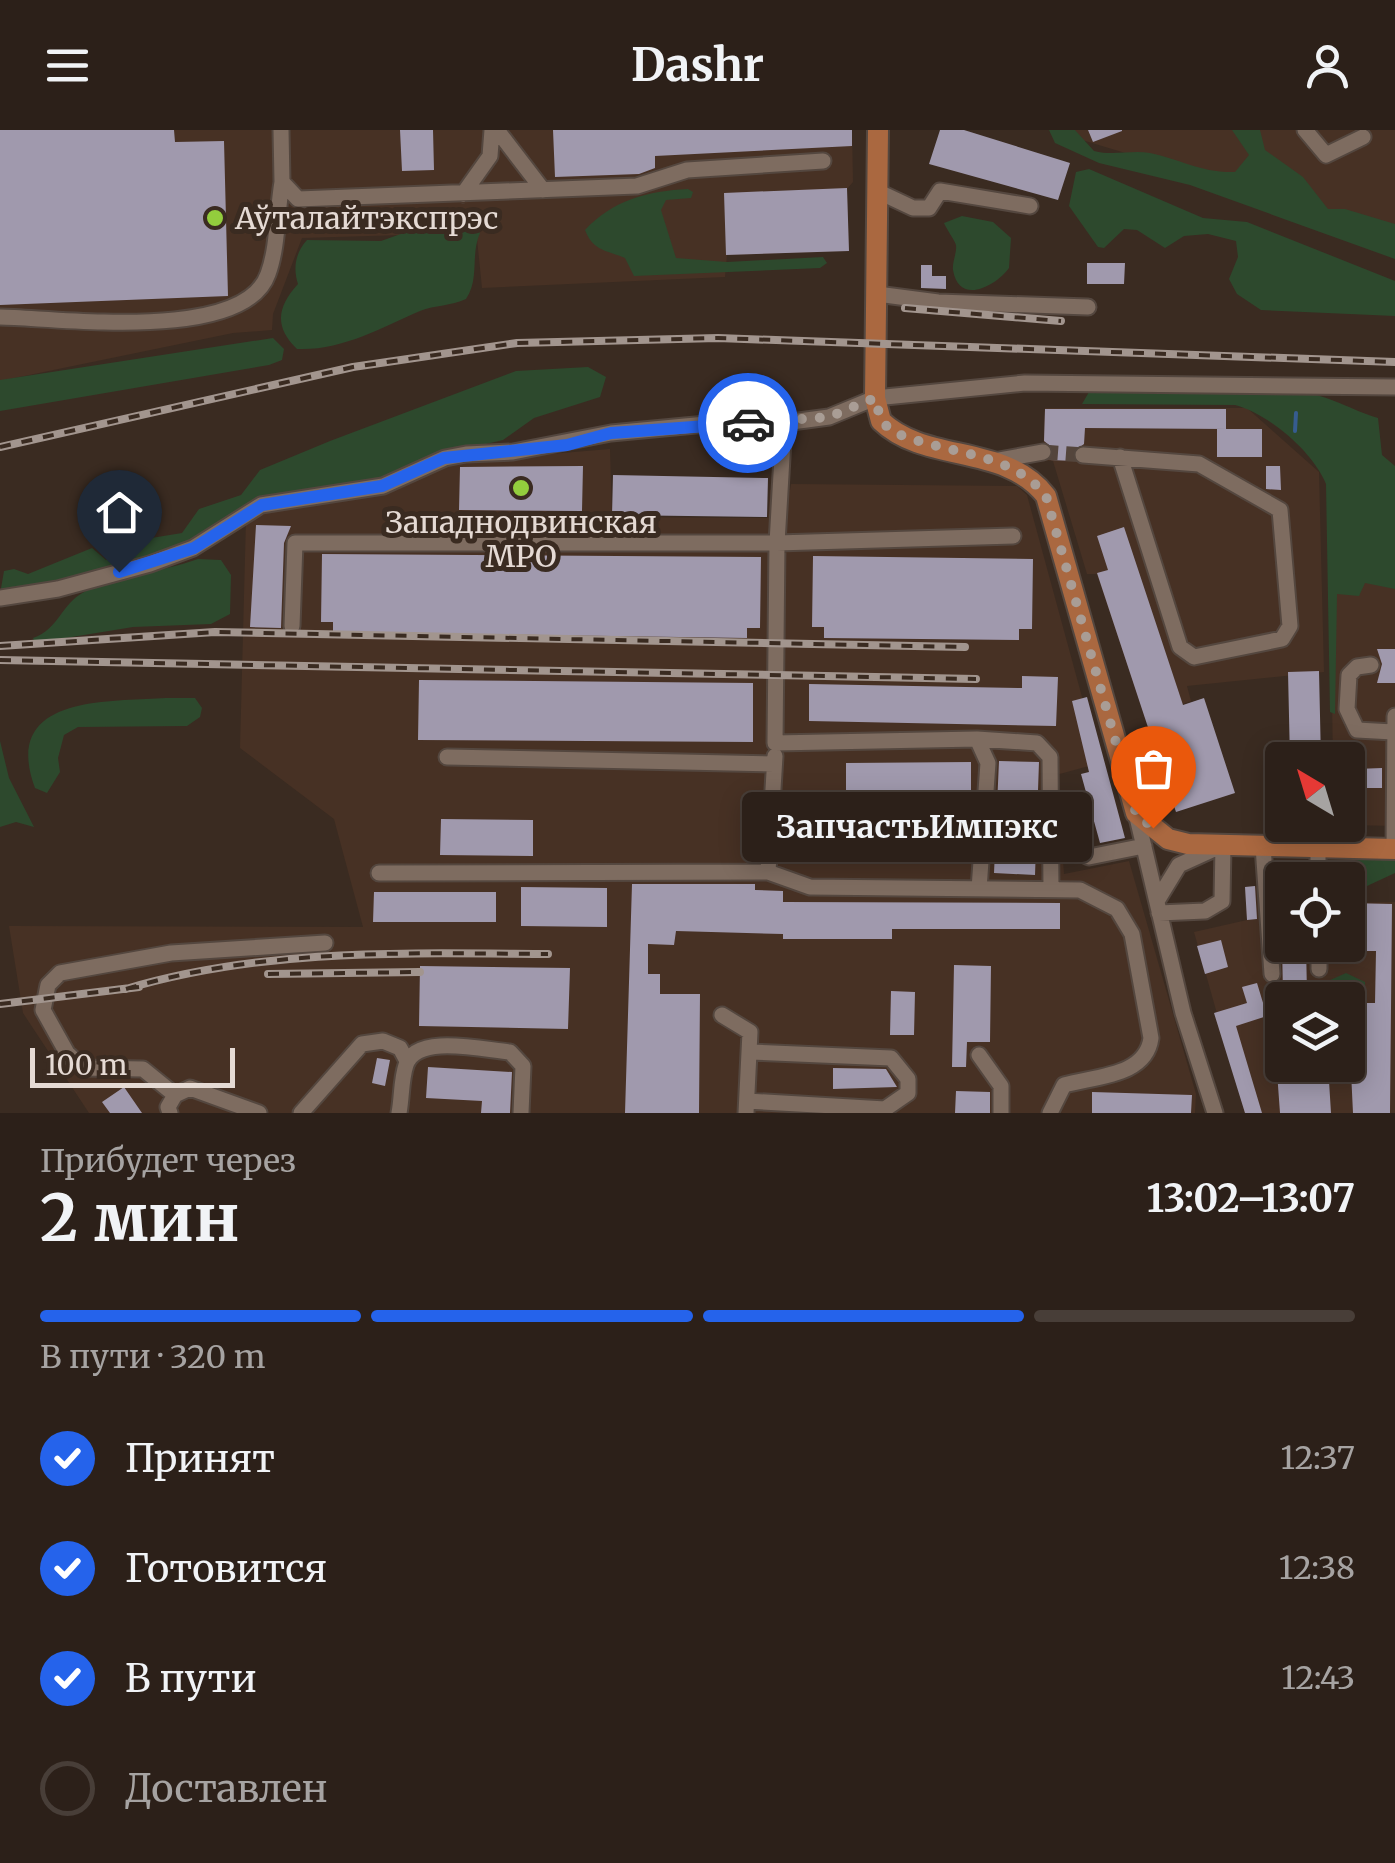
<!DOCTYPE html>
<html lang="ru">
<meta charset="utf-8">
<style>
body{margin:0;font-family:Merriweather,serif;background:#342822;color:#f1f3f6;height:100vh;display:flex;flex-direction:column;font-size:38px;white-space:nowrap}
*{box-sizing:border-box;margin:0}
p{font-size:32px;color:#a6a3a2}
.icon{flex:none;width:55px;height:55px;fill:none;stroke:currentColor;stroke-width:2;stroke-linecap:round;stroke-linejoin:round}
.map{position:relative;height:983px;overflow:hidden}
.side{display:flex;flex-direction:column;background:#2c2019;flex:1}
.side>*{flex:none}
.needle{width:65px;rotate:322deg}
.controls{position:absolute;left:1265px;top:612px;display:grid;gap:20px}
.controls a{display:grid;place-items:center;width:100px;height:100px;border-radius:10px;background:#2c2019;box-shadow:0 5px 25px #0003,0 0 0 2px #483e38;font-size:50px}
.scale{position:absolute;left:30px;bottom:25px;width:205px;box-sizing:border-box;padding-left:10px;border:5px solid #e5dad4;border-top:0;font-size:28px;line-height:35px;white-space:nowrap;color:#e5dad4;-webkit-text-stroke:8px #3a2b21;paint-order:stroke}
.pin{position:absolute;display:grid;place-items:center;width:85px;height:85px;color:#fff;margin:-102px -42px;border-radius:50% 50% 50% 0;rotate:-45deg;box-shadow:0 0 10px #0007}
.pin .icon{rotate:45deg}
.courier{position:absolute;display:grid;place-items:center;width:100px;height:100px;margin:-50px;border:8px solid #2563eb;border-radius:50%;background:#fff;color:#222;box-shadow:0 2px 12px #0007}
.bubble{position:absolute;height:70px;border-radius:10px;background:#2c2019;box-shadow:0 5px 25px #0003,0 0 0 2px #483e38;font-size:32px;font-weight:700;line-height:70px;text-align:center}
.headline em{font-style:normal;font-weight:700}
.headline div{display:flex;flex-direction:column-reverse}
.headline{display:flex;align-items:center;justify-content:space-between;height:170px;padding:0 40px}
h1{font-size:65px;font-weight:700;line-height:75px}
.bar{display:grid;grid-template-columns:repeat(4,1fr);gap:15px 10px;align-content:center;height:120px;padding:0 40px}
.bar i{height:12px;border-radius:8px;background:#483e38}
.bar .selected{background:#2563eb}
.bar p{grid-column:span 4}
ol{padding:0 40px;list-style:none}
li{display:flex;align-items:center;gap:30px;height:110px}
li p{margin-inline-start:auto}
li .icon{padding:10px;border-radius:50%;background:#2563eb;color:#fff;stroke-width:4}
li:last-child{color:#a6a3a2}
li i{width:55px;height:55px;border:5px solid #483e38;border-radius:50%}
header{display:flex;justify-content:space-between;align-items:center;height:130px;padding:0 40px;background:#2c2019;font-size:45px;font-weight:700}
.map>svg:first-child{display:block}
.built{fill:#473124;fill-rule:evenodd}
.green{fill:#2d492d}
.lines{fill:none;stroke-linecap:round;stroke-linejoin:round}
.stream{stroke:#365c8f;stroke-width:4}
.building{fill:#a099ad}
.minor-tunnel{stroke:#54453c;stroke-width:15;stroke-dasharray:15 8;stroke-linecap:butt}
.minor-casing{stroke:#54473f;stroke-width:19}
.major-casing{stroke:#54473f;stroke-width:24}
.minor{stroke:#7e6c60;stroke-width:15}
.major{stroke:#aa6840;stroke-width:20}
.rail-casing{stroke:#a2958e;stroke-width:8}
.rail{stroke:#3a2b21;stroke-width:4;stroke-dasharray:11;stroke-linecap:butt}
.done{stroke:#a99d95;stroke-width:10;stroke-dasharray:0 18}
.route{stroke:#2563eb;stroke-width:12}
.poi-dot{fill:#93cd3d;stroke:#3a2b21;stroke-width:4}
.labels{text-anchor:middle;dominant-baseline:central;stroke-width:10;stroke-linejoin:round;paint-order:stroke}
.poi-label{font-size:30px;fill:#e5dad4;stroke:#3a2b21;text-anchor:start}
</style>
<header><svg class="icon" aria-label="menu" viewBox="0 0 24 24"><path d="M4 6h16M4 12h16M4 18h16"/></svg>Dashr<svg class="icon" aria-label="person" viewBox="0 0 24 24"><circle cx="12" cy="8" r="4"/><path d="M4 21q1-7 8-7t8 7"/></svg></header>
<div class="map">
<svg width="1395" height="983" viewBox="0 0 1395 983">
<rect width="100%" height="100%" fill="#3a2b21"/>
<!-- built -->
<path class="built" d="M0,0h852l1,52 -6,7 2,62 -122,4 -2,22 -243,11 -5,-49 -7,-6 -168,5 -29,76 -1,16 -39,3 -233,48z
M1049,0h346v104l-4,-1z
M1045,278h202l72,64 5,200 -137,14 4,15 -46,17 -48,-144h-10l-34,-113 -10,-1z
M610,319l2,68 156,1 2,-28h20l1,-6 226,2 10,9 73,268 -44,12 8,99 65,-13 67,233 -1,19h-1106l-66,-100 -14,-87 354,1 -29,-108 -94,-71 6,-229 21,-9 130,-20 55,-28z
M1328,339l67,3v354l-47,-1v-65h-15z
M1273,755l9,15v45h66v-42l47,-1v211h-150l-51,-181 53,-12 -2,-33zM1282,870h66v65h-66z"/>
<!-- green -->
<path class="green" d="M1049,0h26l19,21c19,5 37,-1 56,2 30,6 51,20 85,19l14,-17 -17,-25h28l5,20 38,27 25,32h17l50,15v35l-205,-74 -91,-22 -44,-20z
M1089,39l114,49 44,4 148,59v35l-134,-6 -24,-16 -8,-15 9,-22 -2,-16 -28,-7 -24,2 -19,12 -28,-18 -13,-1 -20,19 -6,-1 -29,-41 7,-34z
M688,59l5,3 -2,6 -25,2 -5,10 15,48 51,4 96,-5 4,6 -7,5 -186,8 -9,-18c-19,-8 -32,-7 -40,-28 28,-30 63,-39 103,-41z
M962,86l31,6 18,16 -2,30c-13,18 -50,38 -56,2 -1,-8 4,-17 3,-25 -2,-6 -9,-15 -12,-22z
M474,92l6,11c-10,23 0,45 -14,66 -15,7 -31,6 -46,12 -39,17 -79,40 -123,38 -23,-22 -20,-42 1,-65 -5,-15 -3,-31 9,-44l74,1 31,-11 35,2z
M273,208l11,11 -2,11 -13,5 -269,46v-31z
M588,237l18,10 -6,20 -66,21 -31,22 -72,17 -52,21 -123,25 -36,28 -81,30 -139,33 4,-23 10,-2 14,5 64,-26 14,12 33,-20 43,-7 17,-24 42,-14 19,-25 70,-29 186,-70z
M1089,262h213c29,4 49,18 76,26l4,37 13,11v123l-30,-6 -6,13 -22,-2 -2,120 -5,-2 -4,-228c-13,-32 -57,-70 -91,-79l-153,-1z
M198,429l23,1 10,15 -1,39 -19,10 -78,3 -98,16 -2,-5c26,-9 28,-34 51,-46 34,-17 78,-20 114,-33z
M166,568h29l7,10 -2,9 -13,9 -109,1 -14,8 -6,23 2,14 -13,21 -12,-5c-35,-94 75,-86 131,-90z
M0,611l9,37 25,49 -18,-5 -16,5z
M1395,724v19l-28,13 -15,-5 -1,-17 10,-6z
M1346,843l19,9v14l-35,4 -9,-4 -2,-11z"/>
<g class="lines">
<!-- stream -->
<path class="stream" d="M1295,301l1,-18"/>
</g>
<!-- building -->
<path class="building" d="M0,0h174l1,12 49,-1 4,155 -228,9z
M400,0h33l1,40 -32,1z
M553,0h299v16l-197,10v12l-16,6 -84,3z
M940,0h24l106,33 -12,37 -129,-36z
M1088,0h34v1l-29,11z
M847,58l2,63 -123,4 -2,-62z
M1087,133h38l-1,21h-37z
M921,135h11v11h14v13l-25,-1z
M1045,279h181v20l-141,-1 -1,16 -12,9 2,8 -24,-1 4,-11 -10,-8z
M1217,299h45v28h-45z
M583,336l-1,45 -123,-1 1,-43z
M1266,336h14l1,24 -15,-1z
M613,345l155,3 -1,39 -155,-2z
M256,395l35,1 -7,17 -3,85 -31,-1z
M1124,397l59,178 21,-7 31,95 -59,19 -79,-239 11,-3 -11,-34z
M322,424l439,3 -1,71h-13v10l-414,-6v-10h-12z
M813,426l220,3 -1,70h-13v11l-195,-2v-11h-12z
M1377,519h18v34h-18l5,-19z
M1319,541l2,89h-31l-2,-88z
M1022,546l36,1 -2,49 -247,-5v-37l213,4z
M419,550l334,3v59l-335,-2z
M1087,567l38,141 -25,5 -19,-69 8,-2 -17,-71z
M999,631l40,1 -4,113 -41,-2z
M971,632v52l-88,1v25h-37v-77z
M1382,638v20h-25l-1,-19z
M441,689l92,1v36l-93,-1z
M795 716a10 10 0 1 1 20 0a10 10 0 1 1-20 0Z
M632,754h123v6l28,1v11l277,1v26h-168v10h-109v-5l-107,-3 -2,14 -26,-1v30h12v20h40l-1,119h-74z
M1255,756l2,33 -10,1 -2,-33z
M521,757l86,1v39l-86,-1z
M374,762h122v30h-123z
M1348,773l44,1 -2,209h-37l-5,-104h6l-1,-6h22l1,-52h-28z
M1221,810l7,27 -23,7 -8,-28z
M1282,815h24l1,49h-24z
M954,835l37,1 -1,76h-23l-1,25h-14z
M420,836l150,2 -2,61 -149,-3z
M1257,853l10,33 -31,10 26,87h-17l-31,-100 33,-10 -5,-16z
M891,861l24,1 -1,43h-24z
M377,928l13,2 -5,26 -13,-3z
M1284,935h44l3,48h-51l-3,-41 7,-1z
M428,937l84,5 -2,41h-29l1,-12 -56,-3z
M833,938l53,1 11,18 -64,2z
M124,957l18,26h-32l-8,-11z
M956,961l34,1v21h-35z
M1092,962l100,3 -1,18h-99z"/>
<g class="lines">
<!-- minor-tunnel -->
<path class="minor-tunnel" d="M1043,322l40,3"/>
<defs>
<path id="minor" d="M281,0l1,52 16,17 339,-13 50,-16 136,-9
M497,0l46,60
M1305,0l21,25 37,-18
M879,62l34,16h16l11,-17 90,15
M463,64l27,-38 2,-26
M877,164l61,8 150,5
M0,187c60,1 244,26 268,-43 10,-27 9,-63 14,-92
M784,293l-7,120 -2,200 202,-4 11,24 -9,126
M1083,325l116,9 81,46 10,116 -8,13 -88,18 -14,-10 -60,-190
M994,331l49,-9
M0,468l58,-9 92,-25 43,-16 68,-43 122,-19 62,-28 21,-4 47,-2 98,-19 95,-9 78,-1 45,-6 46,-19 150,-15 370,4
M292,496l3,-83h482l236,-7
M1371,535l-14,2 -8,8 -2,34 10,21 36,2
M977,609l60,4 13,14 1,132
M447,627l327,7
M1136,683l47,200 32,100
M1075,698l6,25 8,4 55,-11
M1263,716l9,128
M1318,718v32
M1394,719l1,-133
M768,742l7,-116
M379,743l389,-1 42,15 270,3 37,19 15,25 19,104c-5,38 -54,38 -87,47l-14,28
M1348,760h9
M1157,771l22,-36 44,-20 -1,56 -17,10 -46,2
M1319,815v24
M722,885l28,17 -4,81
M979,925l22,31v27
M175,965l-32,-26 -60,-1 -16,-15 -24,-43 5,-25 12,-12 111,-20 154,-10
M747,971l138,8 23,-16v-14l-17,-21 -140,-6
M170,983l-2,-6 7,-12 15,-7 69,25
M301,983l61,-69 21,-3 17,7 7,13
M399,983c3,-16 2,-33 7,-48 10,-32 78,-15 104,-13l13,14 -2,47"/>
<path id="major" d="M878,0l-3,268 6,23c45,43 124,22 165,75l90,317 32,26 20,5 207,5"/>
</defs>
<!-- minor casing -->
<use href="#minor" class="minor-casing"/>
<!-- major casing -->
<use href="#major" class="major-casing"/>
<!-- minor -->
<use href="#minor" class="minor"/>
<!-- major -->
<use href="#major" class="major"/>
<defs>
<path id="rail" d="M905,178l156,13
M0,317l353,-80 164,-24 201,-5 677,24
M0,516l215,-14 750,15
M0,530l976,19
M268,844l152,-2
M126,859c137,-41 280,-36 422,-35
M0,874l139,-17"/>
</defs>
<!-- rail casing -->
<use href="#rail" class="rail-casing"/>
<!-- rail -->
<use href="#rail" class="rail"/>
</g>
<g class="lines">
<!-- done -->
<path class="done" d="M748,293l81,-6 46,-19 6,23 11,10c49,24 117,18 154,65l90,317 17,15"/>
<!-- route -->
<path class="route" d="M119,442l75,-24 68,-43 120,-19 62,-28 123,-13 44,-12 137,-10"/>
</g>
<!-- markers -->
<g class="poi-dot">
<circle cx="215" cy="88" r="10"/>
<circle cx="521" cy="358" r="10"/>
</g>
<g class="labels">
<!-- poi labels -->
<g class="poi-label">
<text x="235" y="88">Аўталайтэкспрэс</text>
<text x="521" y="392" text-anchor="middle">Западнодвинская<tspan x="521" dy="34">МРО</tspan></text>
</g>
</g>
</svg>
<div class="controls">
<a><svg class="needle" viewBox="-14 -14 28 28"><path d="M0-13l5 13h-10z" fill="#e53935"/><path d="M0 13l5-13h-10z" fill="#a6a3a2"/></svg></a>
<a><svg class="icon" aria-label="locate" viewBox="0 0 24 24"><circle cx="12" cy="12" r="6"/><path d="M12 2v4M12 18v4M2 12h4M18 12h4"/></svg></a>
<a><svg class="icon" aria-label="layers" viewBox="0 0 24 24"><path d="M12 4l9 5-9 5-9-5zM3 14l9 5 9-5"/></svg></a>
</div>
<div class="scale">100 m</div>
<div class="pin" style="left:1153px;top:698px;background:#ea580c"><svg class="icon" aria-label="bag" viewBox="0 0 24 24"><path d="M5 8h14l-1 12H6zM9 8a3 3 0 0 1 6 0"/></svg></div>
<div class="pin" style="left:119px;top:442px;background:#1f2937"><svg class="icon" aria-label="home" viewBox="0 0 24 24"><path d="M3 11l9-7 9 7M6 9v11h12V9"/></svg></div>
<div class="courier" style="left:748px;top:293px"><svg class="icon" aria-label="car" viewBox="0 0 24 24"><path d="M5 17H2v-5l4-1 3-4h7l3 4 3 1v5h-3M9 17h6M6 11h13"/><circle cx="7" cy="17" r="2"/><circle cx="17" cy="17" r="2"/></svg></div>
<div class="bubble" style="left:742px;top:662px;width:350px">ЗапчастьИмпэкс</div>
</div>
<section class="side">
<div class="headline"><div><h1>2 мин</h1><p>Прибудет через</p></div><em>13:02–13:07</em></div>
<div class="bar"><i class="selected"></i><i class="selected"></i><i class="selected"></i><i></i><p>В пути · 320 m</p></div>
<ol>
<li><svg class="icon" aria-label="check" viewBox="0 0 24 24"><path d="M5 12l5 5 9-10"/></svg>Принят<p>12:37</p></li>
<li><svg class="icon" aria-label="check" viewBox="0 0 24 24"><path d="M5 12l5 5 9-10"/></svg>Готовится<p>12:38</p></li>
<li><svg class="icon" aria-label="check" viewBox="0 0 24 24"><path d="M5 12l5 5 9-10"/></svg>В пути<p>12:43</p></li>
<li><i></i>Доставлен</li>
</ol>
</section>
